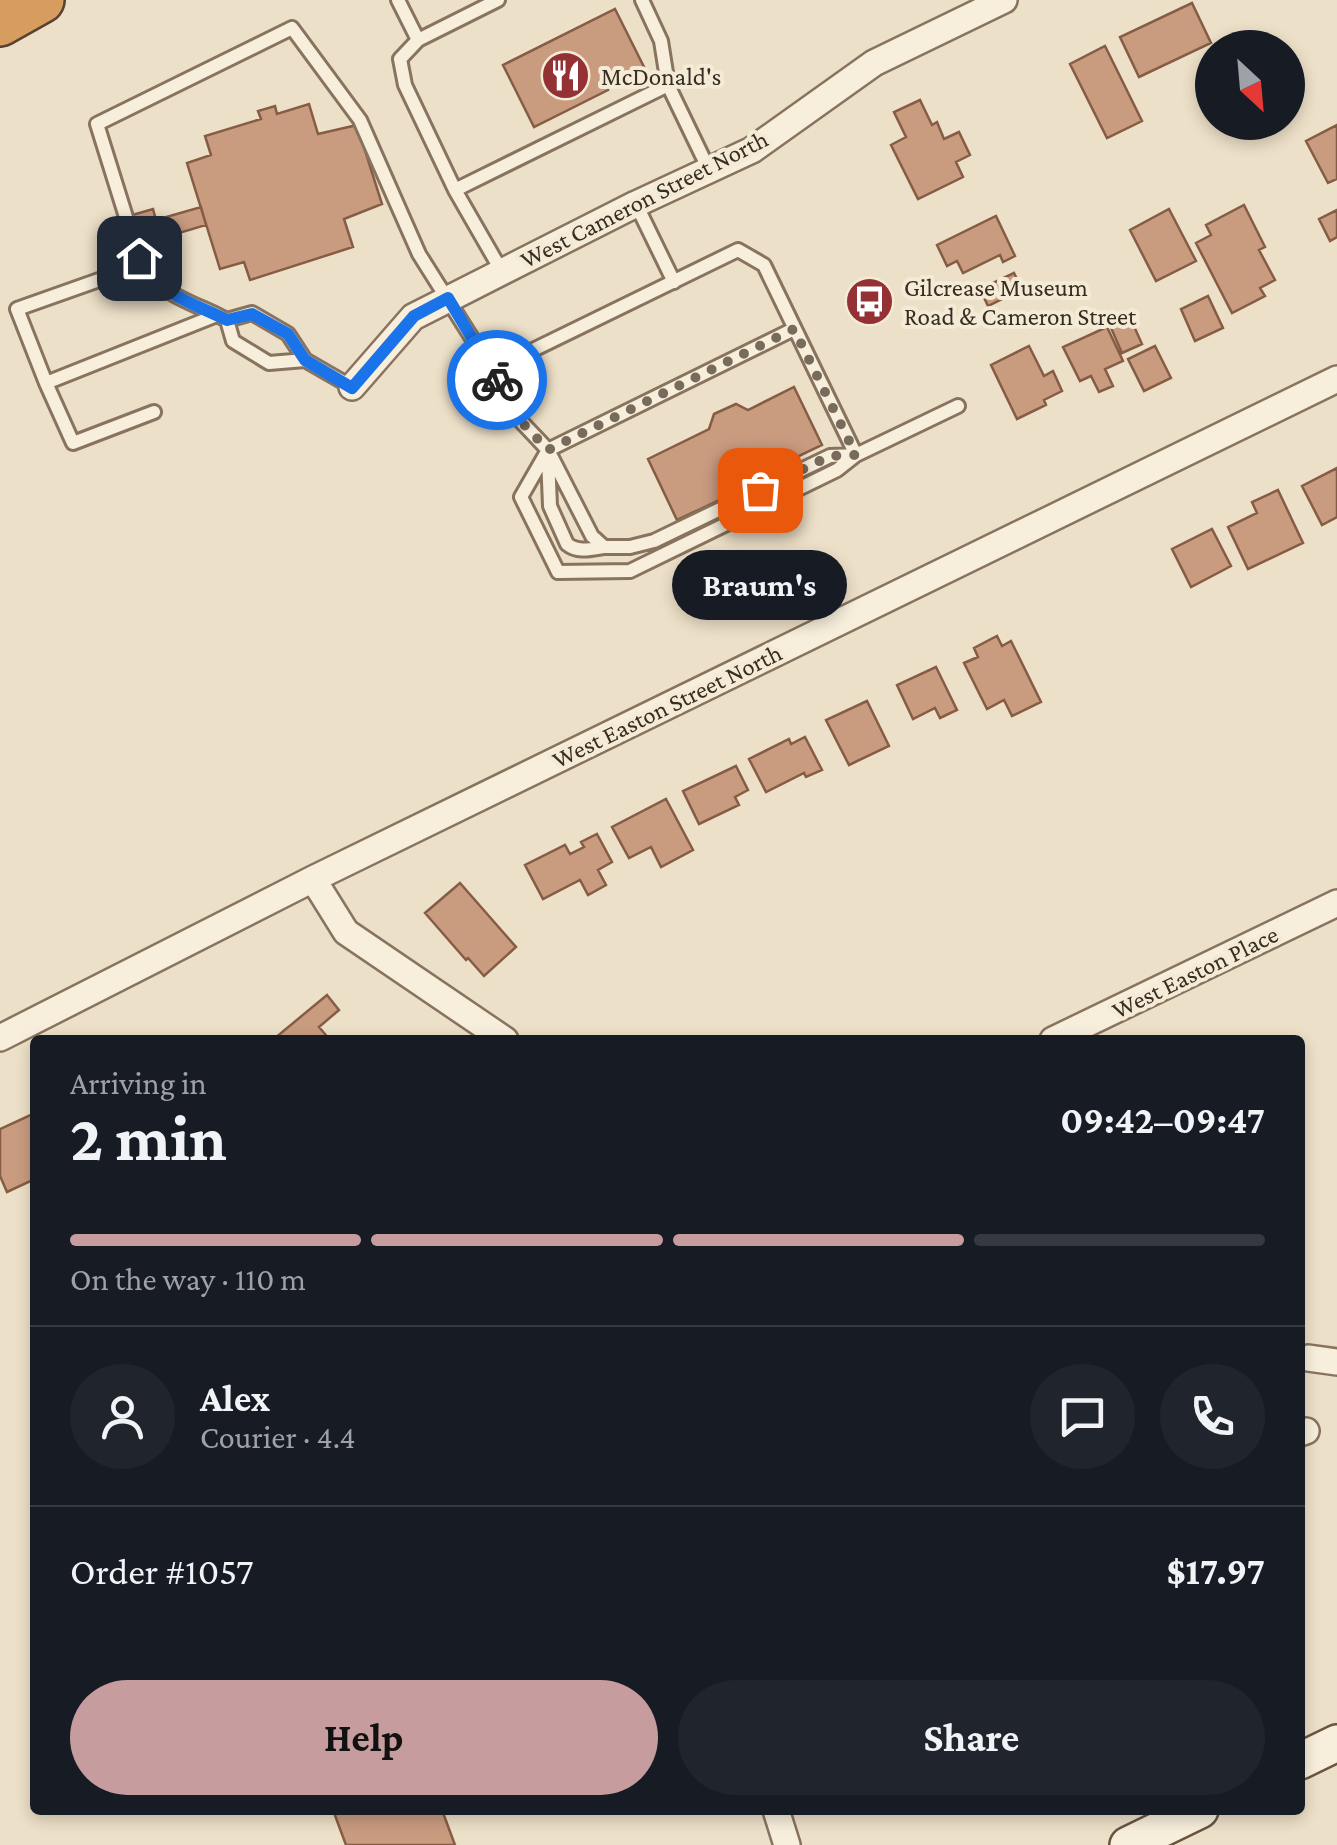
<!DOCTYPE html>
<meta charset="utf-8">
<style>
body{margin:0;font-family:"Crimson Pro",serif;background:#20242c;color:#f1f3f6;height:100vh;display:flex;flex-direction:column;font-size:38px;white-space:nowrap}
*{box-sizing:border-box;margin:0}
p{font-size:32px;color:#9ea1a6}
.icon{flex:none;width:55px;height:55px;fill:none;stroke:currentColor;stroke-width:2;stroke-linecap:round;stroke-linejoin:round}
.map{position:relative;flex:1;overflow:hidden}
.panel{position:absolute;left:30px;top:1035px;width:1275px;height:780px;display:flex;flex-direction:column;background:#171b24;border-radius:10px;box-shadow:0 5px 15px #0003}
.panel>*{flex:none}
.needle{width:65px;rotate:154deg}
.controls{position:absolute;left:1195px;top:30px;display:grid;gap:20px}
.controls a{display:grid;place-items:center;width:110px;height:110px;border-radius:50%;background:#171b24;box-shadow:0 5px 15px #0003;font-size:50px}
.pin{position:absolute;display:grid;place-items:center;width:85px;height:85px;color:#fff;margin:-42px;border-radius:20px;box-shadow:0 5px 15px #0006}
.courier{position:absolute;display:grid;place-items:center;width:100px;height:100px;margin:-50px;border:8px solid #1a73e8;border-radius:50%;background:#fff;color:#222;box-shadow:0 2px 12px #0007}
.bubble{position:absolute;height:70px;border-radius:35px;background:#171b24;box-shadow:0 5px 15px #0003;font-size:32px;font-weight:700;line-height:70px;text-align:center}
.overview em{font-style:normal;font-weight:700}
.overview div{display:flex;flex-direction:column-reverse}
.overview{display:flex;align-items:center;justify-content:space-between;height:170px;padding:0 40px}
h1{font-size:65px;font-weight:700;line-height:75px}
.bar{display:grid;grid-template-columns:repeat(4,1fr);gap:15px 10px;align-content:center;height:120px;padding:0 40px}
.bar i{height:12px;border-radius:8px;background:#363941}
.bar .on{background:#c79c9f}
.bar p{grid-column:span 4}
.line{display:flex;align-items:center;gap:25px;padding:0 40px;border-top:2px solid #363941}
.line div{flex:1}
.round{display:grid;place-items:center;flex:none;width:105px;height:105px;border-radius:52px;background:#20242c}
.action{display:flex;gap:20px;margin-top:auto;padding:20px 40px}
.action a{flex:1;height:115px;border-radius:60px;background:#c79c9f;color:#111;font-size:40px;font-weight:700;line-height:115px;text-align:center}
.action a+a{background:#20242c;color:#f1f3f6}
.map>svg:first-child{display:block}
.building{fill:#c99c80;stroke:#865c45;stroke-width:2.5}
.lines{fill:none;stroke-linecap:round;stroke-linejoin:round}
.service-casing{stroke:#88735e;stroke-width:18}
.minor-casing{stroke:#88735e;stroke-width:30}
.secondary-casing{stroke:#6a5441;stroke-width:40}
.motorway-casing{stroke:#564132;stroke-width:50}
.service{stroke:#f7eedb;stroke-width:12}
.minor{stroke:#f7eedb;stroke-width:25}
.secondary{stroke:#f7eedb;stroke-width:35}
.motorway{stroke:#d69d5e;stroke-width:45}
.done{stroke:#786b5b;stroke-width:10;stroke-dasharray:0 18}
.route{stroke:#1a73e8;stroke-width:12}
.labels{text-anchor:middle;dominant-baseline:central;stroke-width:8;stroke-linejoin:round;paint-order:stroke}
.poi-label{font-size:25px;fill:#392c21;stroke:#f4ebd7;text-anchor:start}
.street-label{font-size:25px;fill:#392c21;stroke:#f4ebd7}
</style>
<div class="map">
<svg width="1337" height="1845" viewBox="0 0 1337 1845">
<rect width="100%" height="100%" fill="#ede0c8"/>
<!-- building -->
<path class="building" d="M1192,3l19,40 -72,34 -19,-40z
M615,9l29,58 -38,19 2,4 -74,37 -31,-62z
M1105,46l37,75 -35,17 -37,-74z
M920,100l12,25 5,-3 7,17 15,-7 11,23 -14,7 7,15 -45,22 -27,-54 15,-8 -12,-25z
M309,104l9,30 39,-9 25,79 -38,15 9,28 -103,33 -6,-18 -24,7 -33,-106 24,-8 -6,-19 56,-17 -3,-8 17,-5 2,8z
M1337,125v54l-9,4 -22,-42z
M1244,205l21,42 -6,3 16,30 -15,8 5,8 -33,17 -36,-70 15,-8 -5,-10z
M201,207l5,18 -44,13 3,12 -41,13 -13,-42 42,-12 3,11z
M1169,209l27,52 -40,20 -26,-51z
M1337,210v27l-7,4 -11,-22z
M996,216l19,40 -12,6 -3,-7 -37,18 -6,-12 -10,5 -10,-21z
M1014,273l8,16 -34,17 -8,-17z
M1208,296l15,32 -28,13 -14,-32z
M1128,313l14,31 -20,9 -14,-32z
M1107,327l16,34 -18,8 8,17 -14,6 -8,-16 -11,5 -17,-34z
M1029,346l15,30 9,-5 9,20 -18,9 2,5 -29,14 -26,-54z
M1155,346l16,32 -27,13 -16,-32z
M794,387l28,58 -46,22 3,5 -102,48 -29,-61 61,-30 5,-15 22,-10 12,6z
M1337,468v49l-15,8 -20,-39z
M1278,490l25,53 -55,26 -20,-42 29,-14 -5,-11z
M1212,529l19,37 -40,21 -19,-38z
M997,636l5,10 9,-5 30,61 -29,14 -8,-16 -17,9 -23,-46 14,-6 -4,-9z
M936,667l21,43 -17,8 -5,-10 -22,11 -16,-34z
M867,701l22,45 -40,19 -23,-45z
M805,737l17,33 -16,7 -2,-4 -38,19 -17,-33 40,-20 2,5z
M736,766l12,24 -13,7 4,8 -40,19 -16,-33z
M666,799l27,51 -32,17 -10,-20 -22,11 -17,-31z
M597,834l15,28 -14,8 8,15 -18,10 -8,-15 -37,19 -18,-34 40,-20 5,9 14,-7 -3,-5z
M460,883l56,64 -32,29 -16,-18 -2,2 -41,-47z
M327,995l12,15 -20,17 11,13h-54l-1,-2z
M35,1113v66l-28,13 -7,-16v-47z
M333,1810h109l13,35h-109z"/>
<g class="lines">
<defs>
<path id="service" d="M398,0l20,40 -18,19 5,26 50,105 46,80
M642,0l19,41 7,44 41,85
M418,40l80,-40
M455,190l213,-105
M636,204l38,78
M126,217l-29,-93 195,-96 68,92 59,134 73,116 20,42 36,38 44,86 12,11h26l24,-6 176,-85 26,-1
M139,258c9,31 51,44 78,57
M227,320l6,21 36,22 36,-3
M794,329l-246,121 -27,47 37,75 72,-1 207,-101 19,-15 102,-49
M492,370l246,-120 26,15 92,190
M46,383l-29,-74 82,-29
M154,412l-81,31 -27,-60 171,-68 10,5 25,-7 36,21 17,26 47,27
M548,457l2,49 17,38c11,9 24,5 37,3"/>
<path id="minor" d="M352,387l61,-70 223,-113 116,-54 122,-87 130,-63
M313,879l33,53 159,108
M0,1038l313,-159 1024,-500
M1053,1040l284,-137
M1308,1358l29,4
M1300,1433l6,-2
M776,1810l11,35"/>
<path id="secondary" d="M1300,1761l37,-18
M1128,1845l72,-35"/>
<path id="motorway" d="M0,23l41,-23"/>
</defs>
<!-- service casing -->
<use href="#service" class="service-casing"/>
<!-- minor casing -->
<use href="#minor" class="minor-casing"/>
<!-- secondary casing -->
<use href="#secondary" class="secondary-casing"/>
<!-- motorway casing -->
<use href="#motorway" class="motorway-casing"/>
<!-- service -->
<use href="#service" class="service"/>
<!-- minor -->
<use href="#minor" class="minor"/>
<!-- secondary -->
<use href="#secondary" class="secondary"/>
<!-- motorway -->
<use href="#motorway" class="motorway"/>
</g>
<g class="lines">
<!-- done -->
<path class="done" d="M497,380l15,32 36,38 246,-121 62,126 -26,1 -70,34"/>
<!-- route -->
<path class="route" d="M139,258c9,32 61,48 88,62l25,-6 36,20 17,26 47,28 62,-72 34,-18 49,82"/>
</g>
<!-- icons -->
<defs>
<symbol id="restaurant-disc" viewBox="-11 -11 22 22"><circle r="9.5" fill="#943135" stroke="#f4ebd7"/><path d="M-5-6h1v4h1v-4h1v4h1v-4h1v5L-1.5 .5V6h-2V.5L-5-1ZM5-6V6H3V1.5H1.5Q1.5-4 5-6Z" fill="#fff"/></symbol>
<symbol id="bus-disc" viewBox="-11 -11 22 22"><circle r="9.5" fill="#943135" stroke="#f4ebd7"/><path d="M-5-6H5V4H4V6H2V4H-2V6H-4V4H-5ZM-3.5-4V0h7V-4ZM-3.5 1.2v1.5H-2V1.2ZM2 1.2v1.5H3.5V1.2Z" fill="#fff"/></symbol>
</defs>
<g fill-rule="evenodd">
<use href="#restaurant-disc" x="538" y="48" width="55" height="55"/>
<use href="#bus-disc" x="842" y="274" width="55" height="55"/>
</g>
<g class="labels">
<!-- poi labels -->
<g class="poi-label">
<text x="601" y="76">McDonald's</text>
<text x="904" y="287">Gilcrease Museum<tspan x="904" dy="29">Road &amp; Cameron Street</tspan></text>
</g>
<!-- street labels -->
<g class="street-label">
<text transform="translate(644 199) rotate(-27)">West Cameron Street North</text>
<text transform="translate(667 706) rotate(-26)">West Easton Street North</text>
<text transform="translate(1195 972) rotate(-26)">West Easton Place</text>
</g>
</g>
</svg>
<div class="controls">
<a><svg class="needle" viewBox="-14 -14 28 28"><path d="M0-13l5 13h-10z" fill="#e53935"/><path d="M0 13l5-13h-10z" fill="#9ea1a6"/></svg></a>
</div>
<div class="pin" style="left:760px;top:490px;background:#ea580c"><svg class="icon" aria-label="bag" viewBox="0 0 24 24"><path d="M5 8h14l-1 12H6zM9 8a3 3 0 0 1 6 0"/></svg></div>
<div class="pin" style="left:139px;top:258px;background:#1f2937"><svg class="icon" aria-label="home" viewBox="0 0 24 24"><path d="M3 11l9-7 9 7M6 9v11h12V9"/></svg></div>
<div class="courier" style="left:497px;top:380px"><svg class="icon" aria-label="bike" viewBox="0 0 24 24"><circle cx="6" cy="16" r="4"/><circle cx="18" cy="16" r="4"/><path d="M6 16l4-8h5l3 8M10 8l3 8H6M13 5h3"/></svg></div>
<div class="bubble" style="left:672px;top:550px;width:175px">Braum's</div>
<section class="panel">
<div class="overview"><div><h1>2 min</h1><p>Arriving in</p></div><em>09:42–09:47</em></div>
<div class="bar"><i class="on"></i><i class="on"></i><i class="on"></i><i></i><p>On the way · 110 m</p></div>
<div class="line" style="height:180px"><a class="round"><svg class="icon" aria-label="person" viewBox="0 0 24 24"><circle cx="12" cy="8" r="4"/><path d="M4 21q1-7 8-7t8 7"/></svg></a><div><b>Alex</b><p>Courier · 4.4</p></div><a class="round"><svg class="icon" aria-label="chat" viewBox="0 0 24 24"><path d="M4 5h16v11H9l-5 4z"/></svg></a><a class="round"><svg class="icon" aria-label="phone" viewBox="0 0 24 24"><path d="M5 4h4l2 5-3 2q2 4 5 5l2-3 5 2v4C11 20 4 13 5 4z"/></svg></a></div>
<div class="line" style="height:130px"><div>Order #1057</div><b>$17.97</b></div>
<div class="action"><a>Help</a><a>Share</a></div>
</section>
</div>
